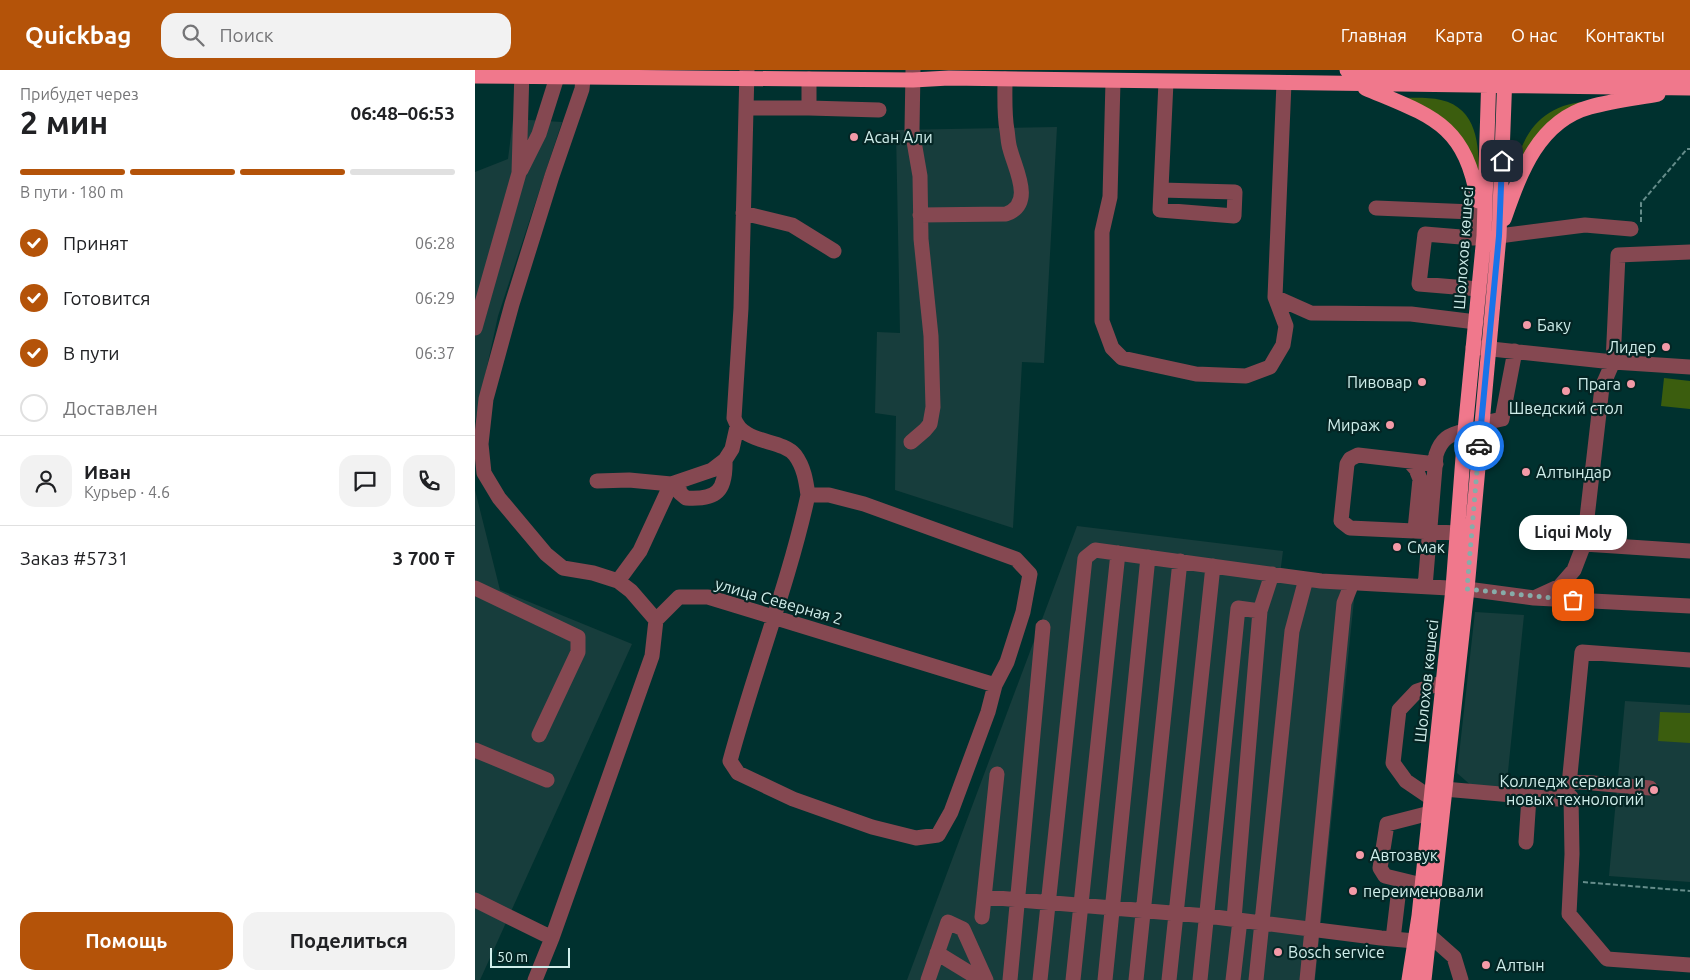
<!DOCTYPE html>
<html lang="ru">
<meta charset="utf-8">
<style>
body{margin:0;font-family:Ubuntu,sans-serif;background:#f2f2f2;color:#202124;height:100vh;display:flex;flex-direction:column;font-size:19px;white-space:nowrap}
*{box-sizing:border-box;margin:0}
p{font-size:16px;color:#757577}
.icon{flex:none;width:28px;height:28px;fill:none;stroke:currentColor;stroke-width:2;stroke-linecap:round;stroke-linejoin:round}
.map{position:relative;flex:1;overflow:hidden}
.drawer{display:flex;flex-direction:column;background:#fff;width:475px}
.drawer>*{flex:none}
.scale{position:absolute;left:15px;bottom:12px;width:80px;box-sizing:border-box;padding-left:5px;border:2px solid #d0eeeb;border-top:0;font-size:14px;line-height:18px;white-space:nowrap;color:#d0eeeb;-webkit-text-stroke:4px #042524;paint-order:stroke}
.pin{position:absolute;display:grid;place-items:center;width:42px;height:42px;color:#fff;margin:-21px;border-radius:10px;box-shadow:0 2px 8px #0006}
.courier{position:absolute;display:grid;place-items:center;width:50px;height:50px;margin:-25px;border:4px solid #1a73e8;border-radius:50%;background:#fff;color:#222;box-shadow:0 1px 6px #0007}
.bubble{position:absolute;height:35px;border-radius:15px;background:#fff;box-shadow:0 2px 12px #0003;font-size:16px;font-weight:700;line-height:35px;text-align:center}
.summary em{font-style:normal;font-weight:700}
.summary div{display:flex;flex-direction:column-reverse}
.summary{display:flex;align-items:center;justify-content:space-between;height:85px;padding:0 20px}
h1{font-size:32px;font-weight:700;line-height:38px}
.bar{display:grid;grid-template-columns:repeat(4,1fr);gap:8px 5px;align-content:center;height:60px;padding:0 20px}
.bar i{height:6px;border-radius:4px;background:#e0e0e0}
.bar .on{background:#b45309}
.bar p{grid-column:span 4}
.line{display:flex;align-items:center;gap:12px;padding:0 20px;border-top:1px solid #e0e0e0}
.line div{flex:1}
.round{display:grid;place-items:center;flex:none;width:52px;height:52px;border-radius:15px;background:#f2f2f2}
ol{padding:0 20px;list-style:none}
li{display:flex;align-items:center;gap:15px;height:55px}
li p{margin-inline-start:auto}
li .icon{padding:5px;border-radius:50%;background:#b45309;color:#fff;stroke-width:4}
li:last-child{color:#757577}
li i{width:28px;height:28px;border:2px solid #e0e0e0;border-radius:50%}
.cta{display:flex;gap:10px;margin-top:auto;padding:10px 20px}
.cta a{flex:1;height:58px;border-radius:15px;background:#b45309;color:#fff;font-size:20px;font-weight:700;line-height:58px;text-align:center}
.cta a+a{background:#f2f2f2;color:#202124}
header{display:flex;align-items:center;gap:30px;box-sizing:border-box;height:70px;padding:0 25px;background:#b45309;color:#fff}
header strong{font-size:24px}
nav{display:flex;gap:28px;margin-inline-start:auto;font-size:18px}
.search{width:350px;height:45px;background:#f2f2f2;display:flex;align-items:center;gap:12px;box-sizing:border-box;padding:0 18px;border-radius:15px;color:#757577;font-size:19px}
main{display:flex;flex:1;min-height:0}
.map>svg:first-child{display:block}
.built{fill:#173d3c}
.green{fill:#3b5d0e}
.lines{fill:none;stroke-linecap:round;stroke-linejoin:round}
.path{stroke:#658d8b;stroke-width:2;stroke-dasharray:5 2.5;stroke-linecap:butt}
.minor{stroke:#854851;stroke-width:15}
.highway{stroke:#f0788c;stroke-width:15}
.done{stroke:#87aca9;stroke-width:5;stroke-dasharray:0 9}
.route{stroke:#1a73e8;stroke-width:6}
.poi-dot{fill:#f49aa7;stroke:#042524;stroke-width:2}
.labels{text-anchor:middle;dominant-baseline:central;stroke-width:4.5;stroke-linejoin:round;paint-order:stroke}
.poi-label{font-size:16px;fill:#d0eeeb;stroke:#042524;text-anchor:start}
.street-label{font-size:16px;fill:#d0eeeb;stroke:#042524}
</style>
<header>
<strong>Quickbag</strong>
<div class="search"><svg class="icon" aria-label="search" viewBox="0 0 24 24"><circle cx="10" cy="10" r="6"/><path d="M15 15l6 6"/></svg>Поиск</div>
<nav><a>Главная</a><a>Карта</a><a>О нас</a><a>Контакты</a></nav>
</header>
<main>
<section class="drawer">
<div class="summary"><div><h1>2 мин</h1><p>Прибудет через</p></div><em>06:48–06:53</em></div>
<div class="bar"><i class="on"></i><i class="on"></i><i class="on"></i><i></i><p>В пути · 180 m</p></div>
<ol>
<li><svg class="icon" aria-label="check" viewBox="0 0 24 24"><path d="M5 12l5 5 9-10"/></svg>Принят<p>06:28</p></li>
<li><svg class="icon" aria-label="check" viewBox="0 0 24 24"><path d="M5 12l5 5 9-10"/></svg>Готовится<p>06:29</p></li>
<li><svg class="icon" aria-label="check" viewBox="0 0 24 24"><path d="M5 12l5 5 9-10"/></svg>В пути<p>06:37</p></li>
<li><i></i>Доставлен</li>
</ol>
<div class="line" style="height:90px"><a class="round"><svg class="icon" aria-label="person" viewBox="0 0 24 24"><circle cx="12" cy="8" r="4"/><path d="M4 21q1-7 8-7t8 7"/></svg></a><div><b>Иван</b><p>Курьер · 4.6</p></div><a class="round"><svg class="icon" aria-label="chat" viewBox="0 0 24 24"><path d="M4 5h16v11H9l-5 4z"/></svg></a><a class="round"><svg class="icon" aria-label="phone" viewBox="0 0 24 24"><path d="M5 4h4l2 5-3 2q2 4 5 5l2-3 5 2v4C11 20 4 13 5 4z"/></svg></a></div>
<div class="line" style="height:65px"><div>Заказ #5731</div><b>3 700 ₸</b></div>
<div class="cta"><a>Помощь</a><a>Поделиться</a></div>
</section>
<div class="map">
<svg width="1215" height="910" viewBox="0 0 1215 910">
<rect width="100%" height="100%" fill="#00312f"/>
<!-- built -->
<path class="built" d="M38,49l49,3 -64,194 -23,106v-250l33,-13z
M582,57l-13,236 -22,-1 -9,166 -118,-38 1,-74 -21,-3 2,-81 23,1 -4,-203z
M0,420l25,100 132,54 -152,336h-5z
M602,456l206,25 -4,31 76,8 -40,390h-408z
M1000,542l49,3 -18,176 -32,-3 -17,-15z
M1150,631l65,4v177l-81,-6z"/>
<!-- green -->
<path class="green" d="M923,28c14,0 30,-1 43,2 40,9 38,53 38,84l-7,-26z
M1118,31l-15,7 -67,77c9,-50 28,-82 82,-84z
M1189,308l26,3v28l-29,-3z
M1185,642l30,1v30l-32,-2z"/>
<g class="lines">
<!-- path -->
<path class="path" d="M1166,152v-19l46,-54h3
M1108,812l107,9"/>
<!-- minor -->
<path class="minor" d="M109,0l-2,19 -30,87 -40,128 -26,95 -5,45 3,29 15,25 47,56 17,14 30,5 25,8 13,10 25,29 23,-23h29l287,88
M272,0l-6,238 -7,110c9,27 47,20 61,37 9,12 11,26 13,40
M334,9v29l70,2
M638,11l-3,116 -8,35v89l10,27 10,10 74,16 50,2 24,-9 13,-22 3,-19 -11,-29
M809,13l-9,214 36,16 100,1 65,8
M271,38h63
M46,100l18,-36 18,-57
M686,120l74,2 -1,24 -74,-6c2,-43 4,-85 6,-128
M901,138l97,4 11,24 -11,2 -48,-4 -6,50 60,5
M268,143l49,12 42,26
M445,145l86,-1c29,-10 9,-45 4,-65 -2,-6 -2,-13 -3,-19 -3,-16 -2,-35 -2,-51
M1024,166l86,-11 46,4
M0,258l44,-155 3,-103
M998,277l140,15 5,-107 72,-3
M1005,361l13,-10 9,-2 13,-68
M436,372l14,-12 5,-6 3,-17 -2,-71 -10,-97 -1,-63 -8,-46 1,-60
M934,391l7,8 4,10 -5,51
M961,394l-78,-9 -8,4 -3,5 -6,57 9,7 107,5
M122,411l32,-1 42,4 41,-14 13,-10 7,-11 5,-22
M203,413l2,10 6,5c31,2 40,-7 39,-38
M333,425h21l35,9 152,55 14,15 -7,38 -16,50 -12,23 -7,27 -37,100 -13,23 -22,3 -44,-11 -79,-28 -55,-26 -8,-12c24,-90 58,-175 78,-266z
M1109,474l106,7
M143,511l22,-30 31,-67
M950,517l11,-132c5,-16 13,-21 29,-24
M0,518l103,49v15l-39,83
M1061,527l24,-11 14,-16 10,-26 18,-157 11,-25 77,5
M0,680l72,30
M1095,711l80,7
M969,719l114,10 13,-2 1,57 -3,60 38,45 83,6
M956,728l-25,-17 -13,-18 6,-53 18,-19 27,-9
M1083,729l11,-14 13,-133 108,8
M1051,772l3,-45
M947,815l-37,-9 -5,-8 7,-44 43,-11
M510,827l222,19 174,22 34,3 11,-2
M0,830l77,38
M507,847l15,-143
M759,849l26,-308
M953,864l26,23 7,23
M918,869l5,-42
M462,883l44,27
M60,910l17,-42 100,-282 4,-36
M453,910l20,-58 15,7 23,51
M535,910l33,-353
M565,910l45,-422 10,-8 226,31 146,8 67,9 156,8
M598,910l45,-427
M630,910l43,-423
M661,910l44,-419
M694,910l44,-414
M725,910l38,-372 22,3 12,-37
M758,910l7,-60
M781,910l36,-349 14,-52
M832,910l37,-377 8,-20"/>
<!-- highway -->
<path class="highway" d="M872,0l343,6
M0,6l438,4 36,-2 741,10
M890,18c66,28 100,35 113,113
M1029,149c16,-45 34,-98 86,-112 22,-6 46,-9 68,-13
M934,910l10,-64 34,-328 12,-157 19,-195 5,-163
M949,910l43,-391 32,-353 6,-162"/>
</g>
<g class="lines">
<!-- done -->
<path class="done" d="M1004,376l-12,143 106,11"/>
<!-- route -->
<path class="route" d="M1004,376l20,-210 3,-75"/>
</g>
<!-- markers -->
<g class="poi-dot">
<circle cx="379" cy="67" r="5"/>
<circle cx="1052" cy="255" r="5"/>
<circle cx="1191" cy="277" r="5"/>
<circle cx="947" cy="312" r="5"/>
<circle cx="1156" cy="314" r="5"/>
<circle cx="1091" cy="321" r="5"/>
<circle cx="915" cy="355" r="5"/>
<circle cx="1051" cy="402" r="5"/>
<circle cx="922" cy="477" r="5"/>
<circle cx="1179" cy="720" r="5"/>
<circle cx="885" cy="785" r="5"/>
<circle cx="878" cy="821" r="5"/>
<circle cx="803" cy="882" r="5"/>
<circle cx="1011" cy="895" r="5"/>
</g>
<g class="labels">
<!-- poi labels -->
<g class="poi-label">
<text x="389" y="67">Асан Али</text>
<text x="1062" y="255">Баку</text>
<text x="1181" y="277" text-anchor="end">Лидер</text>
<text x="937" y="312" text-anchor="end">Пивовар</text>
<text x="1146" y="314" text-anchor="end">Прага</text>
<text x="1091" y="338" text-anchor="middle">Шведский стол</text>
<text x="905" y="355" text-anchor="end">Мираж</text>
<text x="1061" y="402">Алтындар</text>
<text x="932" y="477">Смак</text>
<text x="1169" y="711" text-anchor="end">Колледж сервиса и<tspan x="1169" dy="18">новых технологий</tspan></text>
<text x="895" y="785">Автозвук</text>
<text x="888" y="821">переименовали</text>
<text x="813" y="882">Bosch service</text>
<text x="1021" y="895">Алтын</text>
</g>
<!-- street labels -->
<g class="street-label">
<text transform="translate(988 178) rotate(-86)">Шолохов көшесі</text>
<text transform="translate(304 531) rotate(16)">улица Северная 2</text>
<text transform="translate(951 611) rotate(-84)">Шолохов көшесі</text>
</g>
</g>
</svg>
<div class="scale">50 m</div>
<div class="pin" style="left:1098px;top:530px;background:#ea580c"><svg class="icon" aria-label="bag" viewBox="0 0 24 24"><path d="M5 8h14l-1 12H6zM9 8a3 3 0 0 1 6 0"/></svg></div>
<div class="pin" style="left:1027px;top:91px;background:#1f2937"><svg class="icon" aria-label="home" viewBox="0 0 24 24"><path d="M3 11l9-7 9 7M6 9v11h12V9"/></svg></div>
<div class="courier" style="left:1004px;top:376px"><svg class="icon" aria-label="car" viewBox="0 0 24 24"><path d="M5 17H2v-5l4-1 3-4h7l3 4 3 1v5h-3M9 17h6M6 11h13"/><circle cx="7" cy="17" r="2"/><circle cx="17" cy="17" r="2"/></svg></div>
<div class="bubble" style="left:1044px;top:445px;width:108px">Liqui Moly</div>
</div>
</main>
